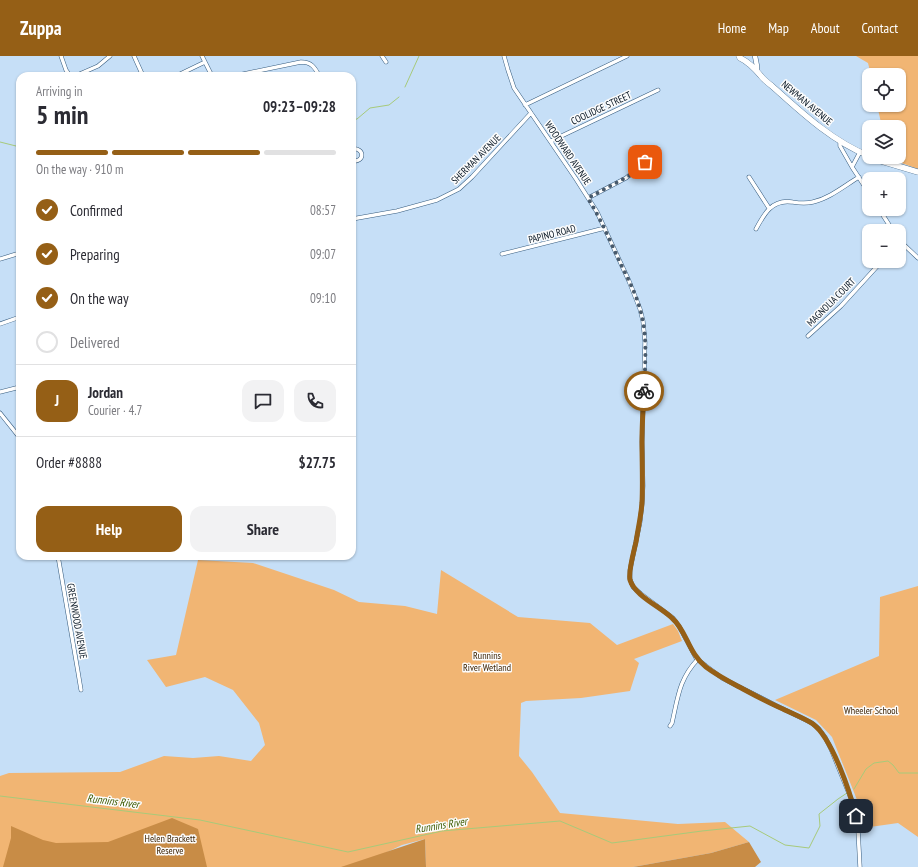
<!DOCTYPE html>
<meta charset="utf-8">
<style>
body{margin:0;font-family:"PT Sans Narrow",sans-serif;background:#f2f2f3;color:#2b2b33;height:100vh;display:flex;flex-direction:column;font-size:15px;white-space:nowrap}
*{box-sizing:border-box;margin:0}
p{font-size:13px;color:#7c7c81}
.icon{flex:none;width:22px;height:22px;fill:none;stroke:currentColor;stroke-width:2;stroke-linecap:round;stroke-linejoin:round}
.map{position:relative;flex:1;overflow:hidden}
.drawer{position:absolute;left:16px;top:16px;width:340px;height:488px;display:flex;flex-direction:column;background:#fff;border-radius:12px;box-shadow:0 1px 3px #0004}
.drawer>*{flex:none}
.buttons{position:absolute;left:862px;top:12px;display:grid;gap:8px}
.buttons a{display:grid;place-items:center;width:44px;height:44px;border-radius:8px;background:#fff;box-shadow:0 1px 3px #0004;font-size:20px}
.pin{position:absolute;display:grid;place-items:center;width:34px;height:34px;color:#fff;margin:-17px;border-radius:8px;box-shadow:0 2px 6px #0006}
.courier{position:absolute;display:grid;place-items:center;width:40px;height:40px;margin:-20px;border:3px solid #955f16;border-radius:50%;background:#fff;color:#222;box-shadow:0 1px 5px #0007}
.overview em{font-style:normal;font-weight:700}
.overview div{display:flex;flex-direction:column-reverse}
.overview{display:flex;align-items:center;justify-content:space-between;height:68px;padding:0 20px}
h1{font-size:26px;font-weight:700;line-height:30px}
.bar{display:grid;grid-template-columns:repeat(4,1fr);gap:6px 4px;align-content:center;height:48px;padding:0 20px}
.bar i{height:5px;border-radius:3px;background:#e1e1e2}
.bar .on{background:#955f16}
.bar p{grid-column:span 4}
.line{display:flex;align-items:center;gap:10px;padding:0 20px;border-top:1px solid #e1e1e2}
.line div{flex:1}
.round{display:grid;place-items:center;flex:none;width:42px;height:42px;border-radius:12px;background:#f2f2f3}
ol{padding:0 20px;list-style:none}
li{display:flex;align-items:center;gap:12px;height:44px}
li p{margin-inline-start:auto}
li .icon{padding:4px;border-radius:50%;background:#955f16;color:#fff;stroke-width:4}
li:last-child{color:#7c7c81}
li i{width:22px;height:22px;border:2px solid #e1e1e2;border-radius:50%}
.cta{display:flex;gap:8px;margin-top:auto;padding:8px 20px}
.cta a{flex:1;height:46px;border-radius:12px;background:#955f16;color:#fff;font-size:16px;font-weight:700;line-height:46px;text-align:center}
.cta a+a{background:#f2f2f3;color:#2b2b33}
header{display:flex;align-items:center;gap:24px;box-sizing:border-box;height:56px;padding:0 20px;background:#955f16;color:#fff}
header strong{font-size:19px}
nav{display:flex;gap:22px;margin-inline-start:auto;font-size:14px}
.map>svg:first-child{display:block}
.green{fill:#f1b573}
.forest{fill:#c88c46}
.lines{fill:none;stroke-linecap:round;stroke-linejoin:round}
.stream{stroke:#a7ca7a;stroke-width:1}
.minor-casing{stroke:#365c7f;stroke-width:4.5}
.tertiary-casing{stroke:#365c7f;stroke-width:5.5}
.secondary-casing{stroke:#365c7f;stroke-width:6}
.minor{stroke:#fff;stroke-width:3.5}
.tertiary{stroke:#fff;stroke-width:4.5}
.secondary{stroke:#fff;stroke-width:5.5}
.done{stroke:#485a6c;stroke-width:4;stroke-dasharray:0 7.2}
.route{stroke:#955f16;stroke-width:5}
.labels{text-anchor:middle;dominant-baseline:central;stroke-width:3;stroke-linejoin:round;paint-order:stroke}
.street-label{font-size:10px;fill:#041321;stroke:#fcfcfc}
.park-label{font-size:10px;fill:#3d2405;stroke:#fcfcfc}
.water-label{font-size:11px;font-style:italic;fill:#3d5b00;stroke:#fcfcfc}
</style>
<header>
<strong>Zuppa</strong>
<nav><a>Home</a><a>Map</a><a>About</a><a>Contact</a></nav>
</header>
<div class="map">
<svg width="918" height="811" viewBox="0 0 918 811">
<rect width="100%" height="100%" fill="#c6dff7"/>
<!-- green -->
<path class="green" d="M856,0h62v113l-30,-11 11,-1v-30h-17l-5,-22h22v-30h-28l-3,-12z
M198,504l55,3 81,27 25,12 46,4 32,8 4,-44 77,47 72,6 27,22 56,-21 5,7 4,10 -48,18 5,4 -9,28 -49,7 -55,3 -5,2 -2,53 13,16 28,41 118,11 47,-2 24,20 -38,11 -78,14h-207l-1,-28 -23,6 -38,18 -13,4h-351v-91l9,-3 111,-1 44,-16 29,2 26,-2 32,5 14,-16 -6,-22 -26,-33 -28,-13 -39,10 -19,-27 29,-5z
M918,530v251l-20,-14 -35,5v-13l-31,-78 -16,-17 -41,-20 104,-44 1,-59z"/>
<!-- forest -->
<path class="forest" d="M172,762l26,11 9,38h-204l8,-29v-12l32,14 13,3 52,-1z
M425,783l1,28h-85z
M749,786l12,20 -6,5h-122l78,-14z"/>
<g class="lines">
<!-- stream -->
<path class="stream" d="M405,31l14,-31
M352,64l5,-1 13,-11 19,-3 10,-8
M0,86l20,5
M854,733l12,-20 8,-6 14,-2 5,4 6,8h19
M0,740l200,24 148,32 94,-21 118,-10 52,22 90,-12 48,-5 35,19 24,3 11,-22 -1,-12 19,-15 9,-6"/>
<defs>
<path id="minor" d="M61,0l5,14 4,6
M134,0l9,20
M202,0l10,20
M382,0l4,6
M504,0l4,14 6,18 62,91 21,33 32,69 11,28 3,12 2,21 -3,100 1,44 -1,18 -2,18 -10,48v9l3,8 8,7 32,24 6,8 17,32 10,8 16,12 55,28 35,17 7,6 6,8 6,12 21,52 4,15 2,14 2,37
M75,20l23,-10 12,-10
M176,20l29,-14
M234,20l67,-14c10,0 14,5 18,14
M525,49l102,-49
M551,85l107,-51
M840,85v5l12,21
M352,93c13,-2 13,14 0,12
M860,96l-8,15 17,26
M749,121l20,31
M588,142l38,-20 10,-8 8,-9 -2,-5 2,-5 4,-2 5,2 2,4 -1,5 -5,3 -5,-2
M879,153l14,22
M352,163l45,-8 40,-11 22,-11 13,-12 59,-64
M756,173c8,-15 16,-30 36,-27 7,1 13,2 21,0 17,-4 31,-16 46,-25
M899,183l3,4 16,15
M502,198l103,-26
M0,203l20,-6
M0,268l20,-7
M808,280l33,-30 41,-45
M0,336l20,-5
M0,357l20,25
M58,500l20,116 3,18
M670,670l2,-3c6,-26 7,-44 26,-64"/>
<path id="tertiary" d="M755,0l2,10v5"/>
<path id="secondary" d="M739,0l1,2c9,4 15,11 21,18 3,4 7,7 11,10 30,27 60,55 97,70
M871,101l10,4 37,11"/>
</defs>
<!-- minor casing -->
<use href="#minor" class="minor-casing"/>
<!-- tertiary casing -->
<use href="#tertiary" class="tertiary-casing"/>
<!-- secondary casing -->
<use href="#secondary" class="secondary-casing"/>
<!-- minor -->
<use href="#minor" class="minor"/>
<!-- tertiary -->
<use href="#tertiary" class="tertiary"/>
<!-- secondary -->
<use href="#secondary" class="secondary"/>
</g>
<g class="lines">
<!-- done -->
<path class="done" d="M644,335c1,-27 4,-56 -4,-82 -5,-18 -14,-34 -22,-51 -9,-20 -18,-40 -30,-60l41,-22 15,-15 1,1"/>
<!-- route -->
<path class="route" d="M644,335c-1,17 -2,34 -2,51 0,20 1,41 0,61 -1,13 -4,26 -6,39 -2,9 -8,30 -6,38 5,16 31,27 42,38 15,13 16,35 34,49 12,9 24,15 37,22 13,7 26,14 40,20 10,5 21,9 30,15 19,14 37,68 43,92"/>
</g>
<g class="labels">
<!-- street labels -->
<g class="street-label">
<text transform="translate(807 47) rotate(40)">NEWMAN AVENUE</text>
<text transform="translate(601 52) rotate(-25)">COOLIDGE STREET</text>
<text transform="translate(568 97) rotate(56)">WOODWARD AVENUE</text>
<text transform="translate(476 103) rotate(-45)">SHERMAN AVENUE</text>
<text transform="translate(552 178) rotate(-14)">PAPINO ROAD</text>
<text transform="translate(831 246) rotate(-45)">MAGNOLIA COURT</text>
<text transform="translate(77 565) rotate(80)">GREENWOOD AVENUE</text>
</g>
<!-- park labels -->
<g class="park-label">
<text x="487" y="599">Runnins<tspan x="487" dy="12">River Wetland</tspan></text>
<text x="871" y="654">Wheeler School</text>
<text x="170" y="782">Helen Brackett<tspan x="170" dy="12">Reserve</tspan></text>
</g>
<!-- water labels -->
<g class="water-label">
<text transform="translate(113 745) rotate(7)">Runnins River</text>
<text transform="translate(441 769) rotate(-9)">Runnins River</text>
</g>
</g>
</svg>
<div class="buttons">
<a><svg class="icon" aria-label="locate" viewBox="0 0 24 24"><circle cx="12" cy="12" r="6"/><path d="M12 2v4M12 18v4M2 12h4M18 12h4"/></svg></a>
<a><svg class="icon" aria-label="layers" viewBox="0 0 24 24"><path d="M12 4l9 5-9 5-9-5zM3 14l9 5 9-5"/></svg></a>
<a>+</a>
<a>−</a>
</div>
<div class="pin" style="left:645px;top:106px;background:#ea580c"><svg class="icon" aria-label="bag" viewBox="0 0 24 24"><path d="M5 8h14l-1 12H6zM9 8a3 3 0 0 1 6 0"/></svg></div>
<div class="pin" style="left:856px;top:760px;background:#1f2937"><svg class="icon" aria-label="home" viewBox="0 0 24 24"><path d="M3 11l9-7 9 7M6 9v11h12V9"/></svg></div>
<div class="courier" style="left:644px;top:335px"><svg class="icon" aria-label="bike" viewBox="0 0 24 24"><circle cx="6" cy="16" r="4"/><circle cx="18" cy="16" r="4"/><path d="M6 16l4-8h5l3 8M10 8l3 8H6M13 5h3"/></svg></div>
<section class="drawer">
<div class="overview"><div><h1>5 min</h1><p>Arriving in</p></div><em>09:23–09:28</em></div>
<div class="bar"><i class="on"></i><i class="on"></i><i class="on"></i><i></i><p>On the way · 910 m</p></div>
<ol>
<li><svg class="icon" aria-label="check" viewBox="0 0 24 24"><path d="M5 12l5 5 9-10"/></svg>Confirmed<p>08:57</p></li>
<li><svg class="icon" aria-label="check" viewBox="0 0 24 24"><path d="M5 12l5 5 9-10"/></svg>Preparing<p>09:07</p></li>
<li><svg class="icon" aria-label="check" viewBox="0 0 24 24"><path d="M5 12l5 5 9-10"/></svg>On the way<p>09:10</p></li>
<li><i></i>Delivered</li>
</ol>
<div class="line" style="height:72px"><b class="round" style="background:#955f16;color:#fff">J</b><div><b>Jordan</b><p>Courier · 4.7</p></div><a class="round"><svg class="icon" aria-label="chat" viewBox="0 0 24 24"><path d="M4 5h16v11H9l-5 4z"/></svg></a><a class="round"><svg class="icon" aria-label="phone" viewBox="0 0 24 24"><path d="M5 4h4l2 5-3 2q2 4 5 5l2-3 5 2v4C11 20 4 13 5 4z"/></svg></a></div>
<div class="line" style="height:52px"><div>Order #8888</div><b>$27.75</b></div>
<div class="cta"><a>Help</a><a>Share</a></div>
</section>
</div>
